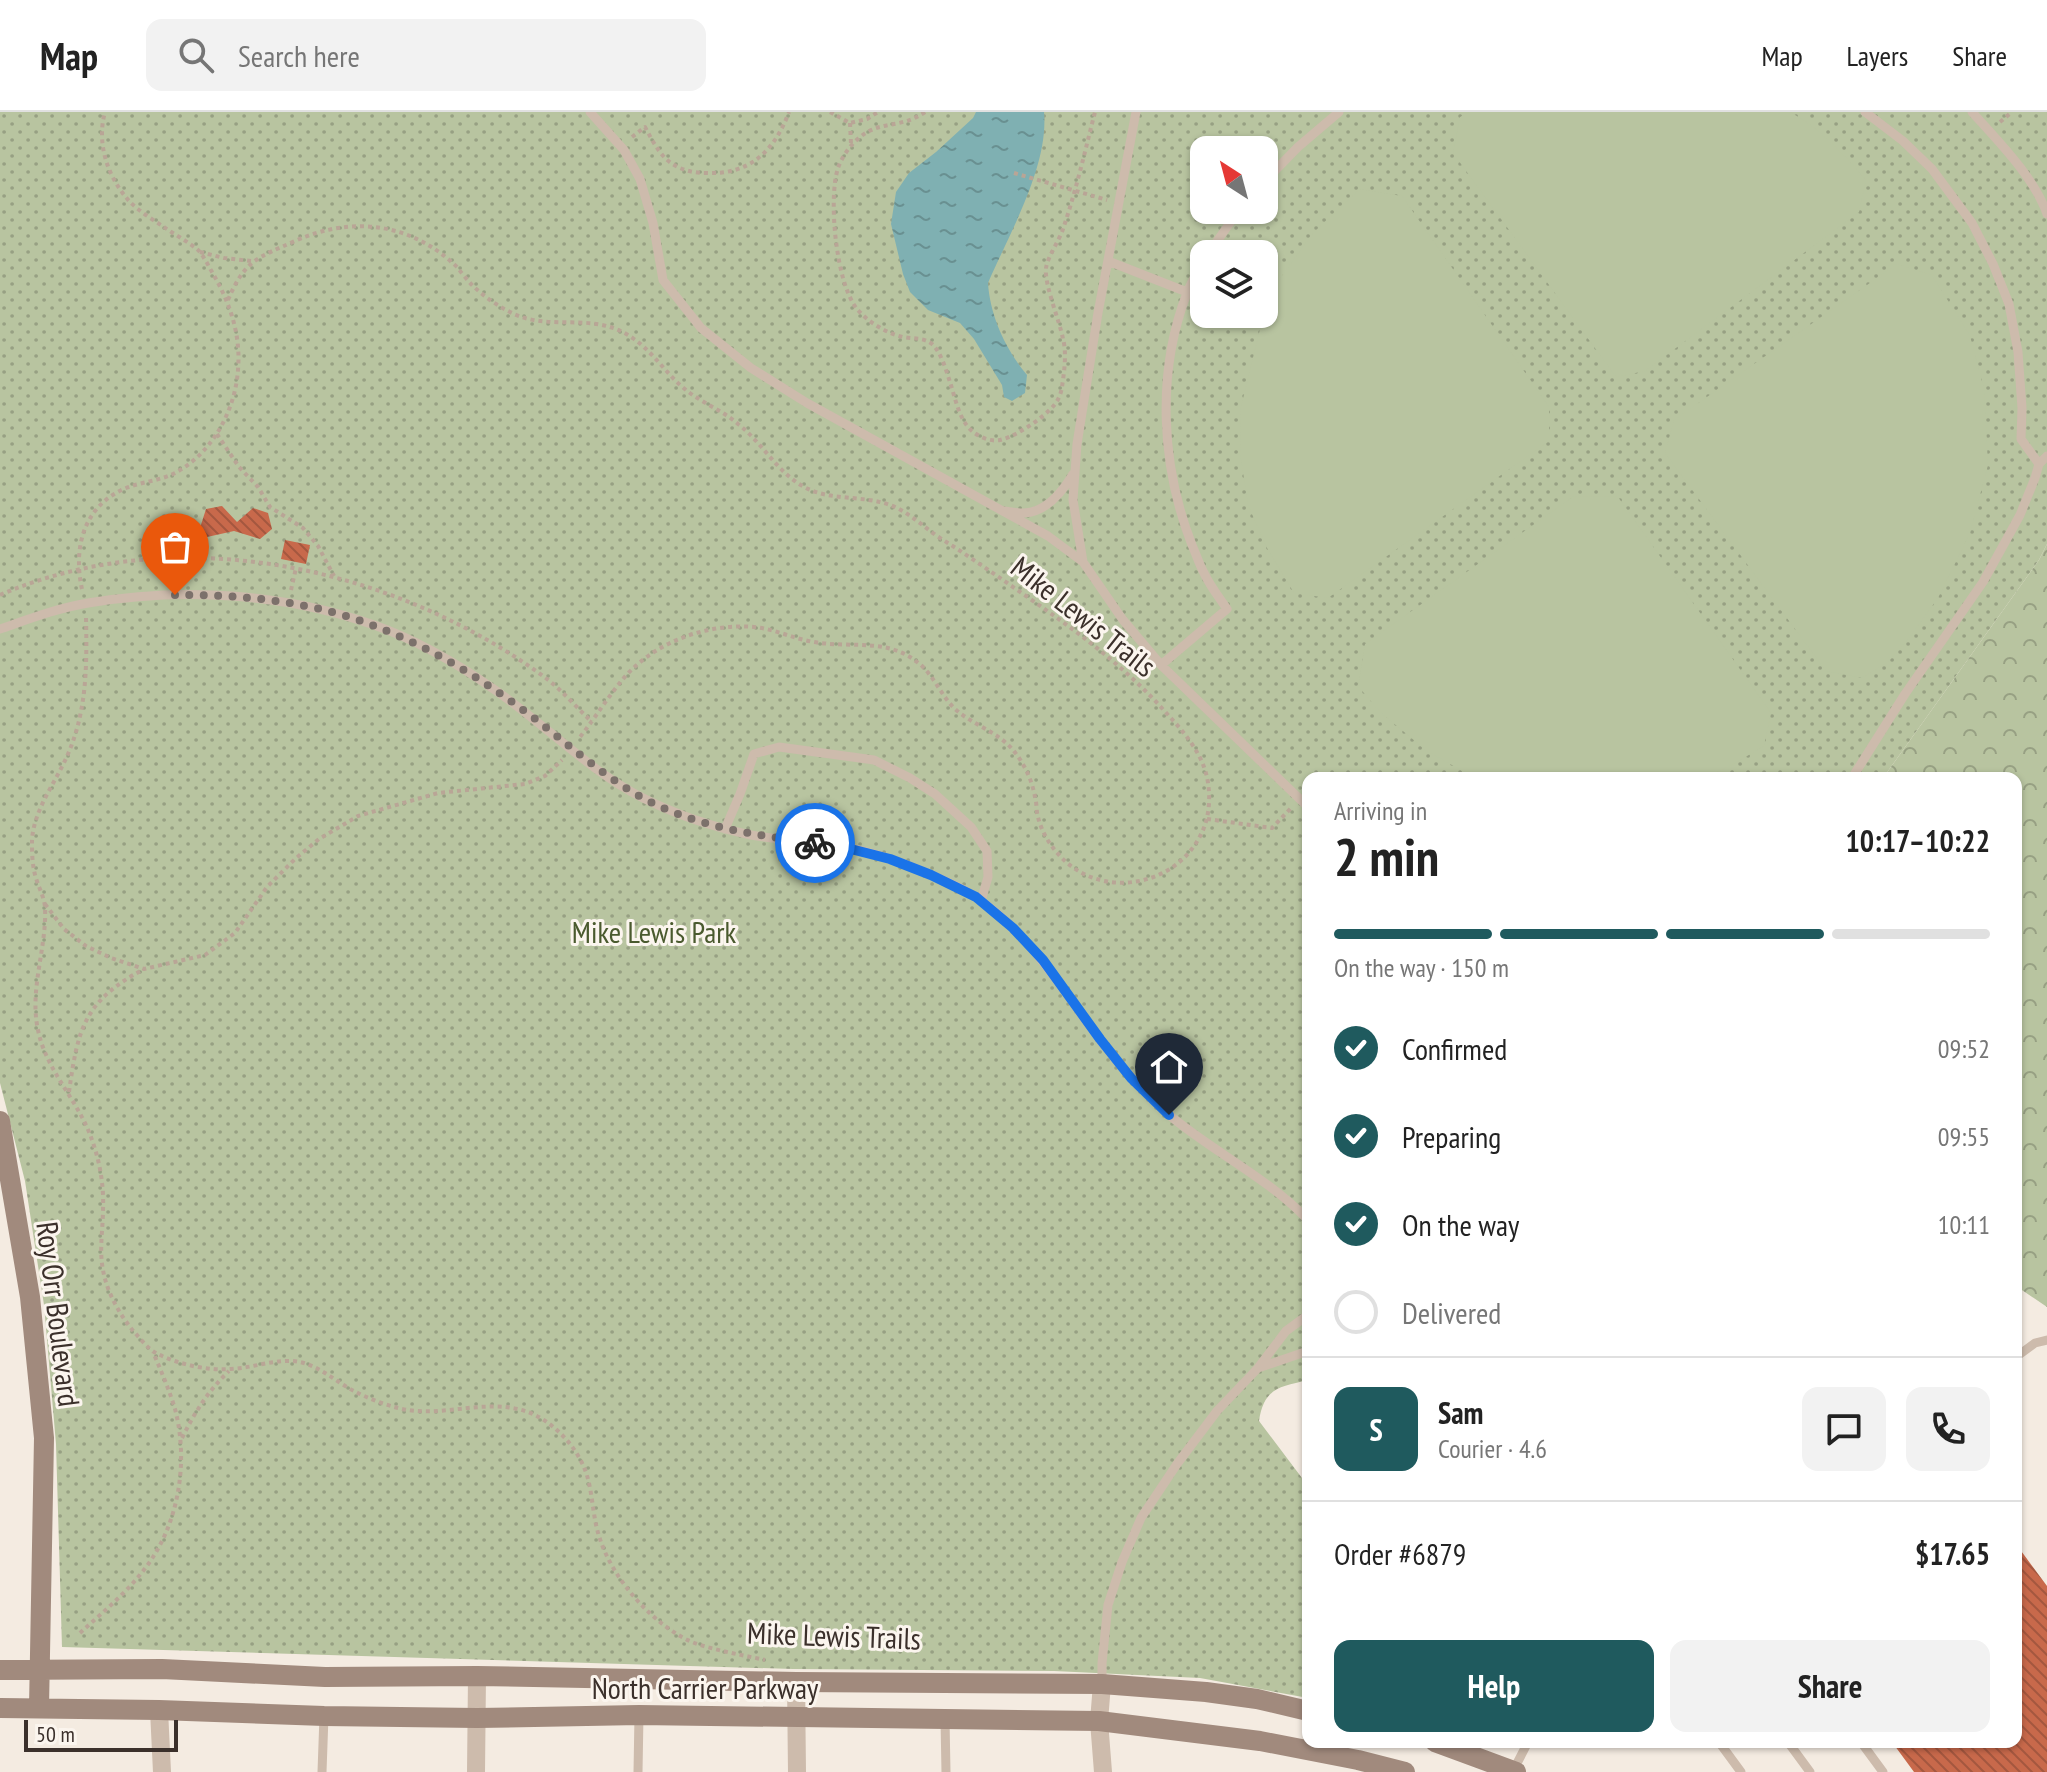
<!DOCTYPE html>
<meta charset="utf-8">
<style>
body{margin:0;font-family:"PT Sans Narrow",sans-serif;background:#f2f2f2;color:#222;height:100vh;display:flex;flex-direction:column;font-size:30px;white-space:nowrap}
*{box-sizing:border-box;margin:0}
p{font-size:26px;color:#767676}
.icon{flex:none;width:44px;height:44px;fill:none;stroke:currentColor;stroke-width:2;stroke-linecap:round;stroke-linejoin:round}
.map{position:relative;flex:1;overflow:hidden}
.drawer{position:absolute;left:1302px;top:660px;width:720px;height:976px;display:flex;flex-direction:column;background:#fff;border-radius:16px;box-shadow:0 2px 6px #0004}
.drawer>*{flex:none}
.needle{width:52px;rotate:324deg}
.tools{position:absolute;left:1190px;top:24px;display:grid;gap:16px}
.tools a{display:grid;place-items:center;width:88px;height:88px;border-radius:16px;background:#fff;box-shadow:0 2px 6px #0004;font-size:40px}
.scale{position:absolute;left:24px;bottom:20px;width:154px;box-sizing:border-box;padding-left:8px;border:4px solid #3b302b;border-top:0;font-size:22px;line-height:28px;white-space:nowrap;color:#3b302b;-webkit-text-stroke:6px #fbf5ee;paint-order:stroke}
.pin{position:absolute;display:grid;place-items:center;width:68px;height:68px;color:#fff;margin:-82px -34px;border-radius:50% 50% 50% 0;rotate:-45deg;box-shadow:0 0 8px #0007}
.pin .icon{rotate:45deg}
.courier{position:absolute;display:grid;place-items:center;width:80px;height:80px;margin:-40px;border:6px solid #1a73e8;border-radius:50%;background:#fff;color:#222;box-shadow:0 2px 10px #0007}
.headline em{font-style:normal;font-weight:800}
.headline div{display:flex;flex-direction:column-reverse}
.headline{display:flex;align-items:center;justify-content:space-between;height:136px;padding:0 32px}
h1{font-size:52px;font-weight:800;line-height:60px}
.bar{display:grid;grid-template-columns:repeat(4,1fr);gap:12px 8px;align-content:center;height:96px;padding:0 32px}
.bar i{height:10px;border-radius:6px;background:#e0e0e0}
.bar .current{background:#1f5a5e}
.bar p{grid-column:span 4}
.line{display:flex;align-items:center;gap:20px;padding:0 32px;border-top:2px solid #e0e0e0}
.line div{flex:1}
.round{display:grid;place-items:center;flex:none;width:84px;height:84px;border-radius:16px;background:#f2f2f2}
ol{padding:0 32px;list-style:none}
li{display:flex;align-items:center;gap:24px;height:88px}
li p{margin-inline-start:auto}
li .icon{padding:8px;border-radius:50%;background:#1f5a5e;color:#fff;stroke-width:4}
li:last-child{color:#767676}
li i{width:44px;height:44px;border:4px solid #e0e0e0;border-radius:50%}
.action{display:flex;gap:16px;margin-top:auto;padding:16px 32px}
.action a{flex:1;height:92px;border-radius:16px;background:#1f5a5e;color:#fff;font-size:32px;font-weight:800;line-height:92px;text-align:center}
.action a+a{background:#f2f2f2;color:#222}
header{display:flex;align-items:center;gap:48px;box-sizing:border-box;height:112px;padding:0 40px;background:#fff;border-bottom:2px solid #e0e0e0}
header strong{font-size:38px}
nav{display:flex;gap:44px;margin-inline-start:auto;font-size:28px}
.search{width:560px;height:72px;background:#f2f2f2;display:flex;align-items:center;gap:20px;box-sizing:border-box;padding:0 28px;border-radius:16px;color:#767676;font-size:30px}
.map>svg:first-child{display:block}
.green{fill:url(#green-dots);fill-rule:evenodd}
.forest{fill:url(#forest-crowns)}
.pitch{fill:#b8c4a0}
.water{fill:url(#water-ripples)}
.building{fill:url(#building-back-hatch)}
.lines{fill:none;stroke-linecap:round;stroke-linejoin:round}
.path{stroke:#b9a596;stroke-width:4;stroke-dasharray:4 4;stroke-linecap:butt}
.lane{stroke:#cdbbac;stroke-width:9}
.street{stroke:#cdbbac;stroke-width:18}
.secondary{stroke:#a18a7d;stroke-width:20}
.done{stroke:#7c716b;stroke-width:8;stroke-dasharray:0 14.4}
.route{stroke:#1a73e8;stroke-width:10}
.labels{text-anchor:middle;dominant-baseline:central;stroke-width:6;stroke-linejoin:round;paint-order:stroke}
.street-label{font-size:30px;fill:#3b302b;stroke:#fbf5ee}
.park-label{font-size:30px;fill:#4a5a2e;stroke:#fbf5ee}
</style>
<header>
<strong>Map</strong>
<div class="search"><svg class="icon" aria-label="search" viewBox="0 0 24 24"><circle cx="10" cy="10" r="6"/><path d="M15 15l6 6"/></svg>Search here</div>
<nav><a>Map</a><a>Layers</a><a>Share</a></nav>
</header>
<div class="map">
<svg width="2047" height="1660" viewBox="0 0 2047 1660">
<defs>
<pattern id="green-dots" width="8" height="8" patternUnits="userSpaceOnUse" patternTransform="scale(2)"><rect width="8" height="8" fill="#b8c4a0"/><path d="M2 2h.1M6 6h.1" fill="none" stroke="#97a083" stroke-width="1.8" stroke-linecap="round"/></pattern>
<pattern id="forest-crowns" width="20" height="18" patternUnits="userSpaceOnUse" patternTransform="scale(2)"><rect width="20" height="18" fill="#b8c4a0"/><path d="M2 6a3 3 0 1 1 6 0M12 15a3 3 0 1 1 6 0" fill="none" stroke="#97a083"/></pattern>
<pattern id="water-ripples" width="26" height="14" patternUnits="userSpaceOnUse" patternTransform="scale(2)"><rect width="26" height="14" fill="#7fb0b2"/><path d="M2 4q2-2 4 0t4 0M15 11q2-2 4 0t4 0" fill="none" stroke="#699091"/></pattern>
<pattern id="building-back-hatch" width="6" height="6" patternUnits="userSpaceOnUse" patternTransform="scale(2)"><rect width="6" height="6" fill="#c8694b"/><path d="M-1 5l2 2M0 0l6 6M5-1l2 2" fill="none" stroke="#a4573f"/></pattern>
</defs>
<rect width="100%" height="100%" fill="#f4ebe1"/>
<!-- green -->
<path class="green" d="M0,0h2047v432l-8,16 -156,218h-575v602c-29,7 -44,8 -49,41l49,65v212l-108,-20 -146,-7 -261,-2 -731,-22 -6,-203 -12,-139 -19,-124 -25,-98zM1204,38h60v60h-60zM1204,142h60v60h-60z"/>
<!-- forest -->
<path class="forest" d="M2047,432v763l-31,-21v-508h-133l156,-218z"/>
<!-- pitch -->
<path class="pitch" d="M1469,0h321c30,16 54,43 76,68l-7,32 -214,159 -29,6 -163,-224 7,-36z
M1360,77l42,7 147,211v34l-221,157 -34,-5 -27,-45 -19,-43 -8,-53 1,-45 20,-82 20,-48 32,-44z
M1897,152l35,11 38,61 14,53 4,76 -18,68 -32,65 -29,40 -22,25 -25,15 -36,-7 -161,-218 9,-33z
M1574,384l44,1 153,216 -7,33 -27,16 -31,16h-231l-48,-27 -47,-39 -22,-26 7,-42z"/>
<!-- water -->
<path class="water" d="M976,0h68c5,54 -35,122 -56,171 2,33 18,67 39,92l-2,18 -13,8 -8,-4 -2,-12 -28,-46 -14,-16 -32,-13 -18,-18 -7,-18 -12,-50 5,-32 13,-19 27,-21 37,-34z"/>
<!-- building -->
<path class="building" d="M222,394l15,16 16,-14 15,5 4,16 -12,10 -26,-8 -27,6 -21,19 -15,-5 -4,-15 12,-11 20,6 7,-22z
M285,428l25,5 -4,19 -25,-5z
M2016,1432l31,42v186h-133l-22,-30h124z"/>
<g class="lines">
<!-- path -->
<path class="path" d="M830,0l20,11 17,-4 11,-7
M925,0c-24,17 -46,8 -66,26 -9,7 -17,19 -21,30 -10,31 -2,115 19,141 11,13 29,24 46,28 10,2 20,0 29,7 9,8 14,26 18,38 5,15 9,38 22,49 7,6 19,11 28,9 17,-4 45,-23 55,-36 4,-5 6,-11 7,-17 2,-14 5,-34 1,-48 -3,-17 -19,-55 -17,-71 2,-12 13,-27 17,-39 13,-38 22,-78 32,-117
M2000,10l12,-10
M850,11l1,21
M632,25l13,-10c6,11 12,23 21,32 11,10 25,14 40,14 43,2 68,-21 83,-61
M1014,61l93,27
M200,140l24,6 27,3
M228,188c17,-40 29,-42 67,-59 58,-26 117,-18 163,27 1,2 12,15 13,16 12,12 28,23 43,30 40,18 80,-4 120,25 20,14 33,36 52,51 16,13 36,20 52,34 25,19 39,49 68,64 28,14 63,6 91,20 16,8 28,20 43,30 29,18 57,38 86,58 52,36 102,73 143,120 14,15 28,32 35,51 8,22 7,51 -5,71 -26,48 -94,60 -134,23 -12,-11 -23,-27 -27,-44 -2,-6 -1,-14 -3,-20 -3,-17 -11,-34 -22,-47 -16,-19 -41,-25 -59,-42 -12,-12 -19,-29 -31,-41 -33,-31 -69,-18 -109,-25 -20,-3 -39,-13 -60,-15 -47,-4 -100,15 -131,52 -15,18 -28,39 -43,58
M217,322l22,33 19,20 12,20 33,21 15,18 16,30
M82,477c-9,-41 1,-83 44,-101 15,-6 32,-7 47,-14 38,-19 62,-62 65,-104 3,-36 -8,-67 -26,-98 -4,-7 -8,-15 -13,-21 -10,-9 -24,-16 -35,-24 -11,-7 -25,-16 -34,-25 -22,-24 -34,-58 -25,-90
M291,478l5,-22
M0,483c176,-76 392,-29 543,81 18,13 33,31 49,46
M86,506c1,47 1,92 -18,136 -12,28 -34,55 -36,86 0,9 0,21 2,30 2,13 10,25 11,37 2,41 -16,82 -7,123 8,41 41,71 54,110 8,22 12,46 11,69 0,20 -4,41 0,61 4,23 17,45 31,62 7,7 14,17 22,21 21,11 51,18 75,16 21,-1 40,-9 61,-8 24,1 42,20 62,30 13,7 29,13 44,17 45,12 93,-14 137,7 24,12 46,37 53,64 5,19 5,40 12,60 13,41 56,90 97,105 22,7 45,11 68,16
M1207,707l65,9 19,-20
M45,792l19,25 22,17 25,12 33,11 61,-14 30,-22 32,-46 28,-28 24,-20 39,-23 80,-23 87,-9 20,-8 17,-16
M69,980c9,-64 15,-91 75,-123
M182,1326c13,-26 26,-47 47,-67
M80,1521c25,-23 54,-46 73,-76 27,-42 35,-99 22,-148 -6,-20 -14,-38 -22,-57"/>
<!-- lane -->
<path class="lane" d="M590,0l34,38 16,29 13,44 10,57 38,48 50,40 56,35 241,133 35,26 40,58 38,45 147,142
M1865,0l38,29 29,28 40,54 21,41 16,40 9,48 4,56 -1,31 18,25
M1972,0c26,29 62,65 75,102
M1264,70l34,-35 41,-35
M1208,142l31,-44
M1108,149l79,31
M1004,399c7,1 14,2 20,2 22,-1 39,-22 49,-39
M1083,450l-10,-62 4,-56 21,-131 38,-201
M0,517c29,-10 58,-21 88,-26 94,-16 196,-10 286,22 43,15 84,39 121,65 50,34 94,81 148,108 34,17 70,29 108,37 27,5 56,6 83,10 32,5 65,16 95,29 16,7 34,14 48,24 53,36 86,93 124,143 20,26 42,51 67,73 45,38 99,63 140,106
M1161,553l66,-56c-8,-12 -17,-23 -23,-36 -5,-9 -8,-19 -12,-28 -31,-79 -36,-172 -5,-252 4,-11 11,-22 17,-33
M1852,666l53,-84 78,-112 37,-67 15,-37 4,-14 8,-8
M725,717l15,-35 14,-40 25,-7 95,13 36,18 25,16 36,33 16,24 1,26 -7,24
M2016,1245l19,-14 12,-3
M1258,1256l50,-17
M1102,1572v-21l6,-58 14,-43 19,-44 36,-54 40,-53 41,-43 28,-37 22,-16
M945,1607l1,53
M1719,1630l22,30
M1788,1630l22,30
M1861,1630l22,30
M1513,1659l15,-29
M322,1660l2,-56
M638,1660l1,-57"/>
<!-- street -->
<path class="street" d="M796,1570l1,90
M1102,1572l-3,37 4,51
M159,1598l3,62
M476,1660l1,-96"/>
<!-- secondary -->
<path class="secondary" d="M0,1009l30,176 14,141 -5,270
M0,1558l162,-1 163,8 152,-1 319,6 306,2 104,8 51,7 51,12
M0,1596l159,2 165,6 153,2 162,-3 460,6 161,20 98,19 47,12
M1435,1630l81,30"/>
</g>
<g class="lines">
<!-- done -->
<path class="done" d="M175,483c65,-1 142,7 202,32 57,22 108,54 157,91 43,33 83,71 134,92 48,20 96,26 147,33"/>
<!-- route -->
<path class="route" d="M815,731l24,3 51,13 41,16 45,22 37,31 30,32 57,79 31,39 38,37"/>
</g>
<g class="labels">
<!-- street labels -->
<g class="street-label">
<text transform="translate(1084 504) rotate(38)">Mike Lewis Trails</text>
<text transform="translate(59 1202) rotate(83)">Roy Orr Boulevard</text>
<text transform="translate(834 1523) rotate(2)">Mike Lewis Trails</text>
<text x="705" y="1575">North Carrier Parkway</text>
</g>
<!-- park labels -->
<g class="park-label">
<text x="654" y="819">Mike Lewis Park</text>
</g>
</g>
</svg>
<div class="tools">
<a><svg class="needle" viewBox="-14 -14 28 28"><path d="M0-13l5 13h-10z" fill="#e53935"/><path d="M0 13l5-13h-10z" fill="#767676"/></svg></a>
<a><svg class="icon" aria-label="layers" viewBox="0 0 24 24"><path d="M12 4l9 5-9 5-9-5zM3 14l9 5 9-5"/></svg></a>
</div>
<div class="scale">50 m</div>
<div class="pin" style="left:175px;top:483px;background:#ea580c"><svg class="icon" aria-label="bag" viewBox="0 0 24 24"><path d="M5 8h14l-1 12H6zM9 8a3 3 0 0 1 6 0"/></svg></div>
<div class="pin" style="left:1169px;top:1003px;background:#1f2937"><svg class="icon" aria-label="home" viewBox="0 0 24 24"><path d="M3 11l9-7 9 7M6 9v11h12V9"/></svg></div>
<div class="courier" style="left:815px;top:731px"><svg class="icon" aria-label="bike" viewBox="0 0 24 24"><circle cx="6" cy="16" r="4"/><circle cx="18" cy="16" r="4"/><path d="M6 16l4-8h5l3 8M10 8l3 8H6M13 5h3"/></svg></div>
<section class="drawer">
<div class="headline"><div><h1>2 min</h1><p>Arriving in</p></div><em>10:17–10:22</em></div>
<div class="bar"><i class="current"></i><i class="current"></i><i class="current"></i><i></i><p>On the way · 150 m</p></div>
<ol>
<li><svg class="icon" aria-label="check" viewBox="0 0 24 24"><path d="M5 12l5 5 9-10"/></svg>Confirmed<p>09:52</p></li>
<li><svg class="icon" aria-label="check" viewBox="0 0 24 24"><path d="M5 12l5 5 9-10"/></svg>Preparing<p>09:55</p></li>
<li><svg class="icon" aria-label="check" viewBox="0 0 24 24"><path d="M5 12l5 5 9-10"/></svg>On the way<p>10:11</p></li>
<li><i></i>Delivered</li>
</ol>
<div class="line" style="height:144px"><b class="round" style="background:#1f5a5e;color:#fff">S</b><div><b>Sam</b><p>Courier · 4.6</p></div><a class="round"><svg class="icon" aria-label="chat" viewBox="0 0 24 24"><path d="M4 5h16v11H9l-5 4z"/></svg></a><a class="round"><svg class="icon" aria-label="phone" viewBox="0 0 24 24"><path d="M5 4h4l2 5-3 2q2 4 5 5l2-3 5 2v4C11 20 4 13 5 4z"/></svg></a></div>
<div class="line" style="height:104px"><div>Order #6879</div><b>$17.65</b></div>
<div class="action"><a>Help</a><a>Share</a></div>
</section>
</div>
